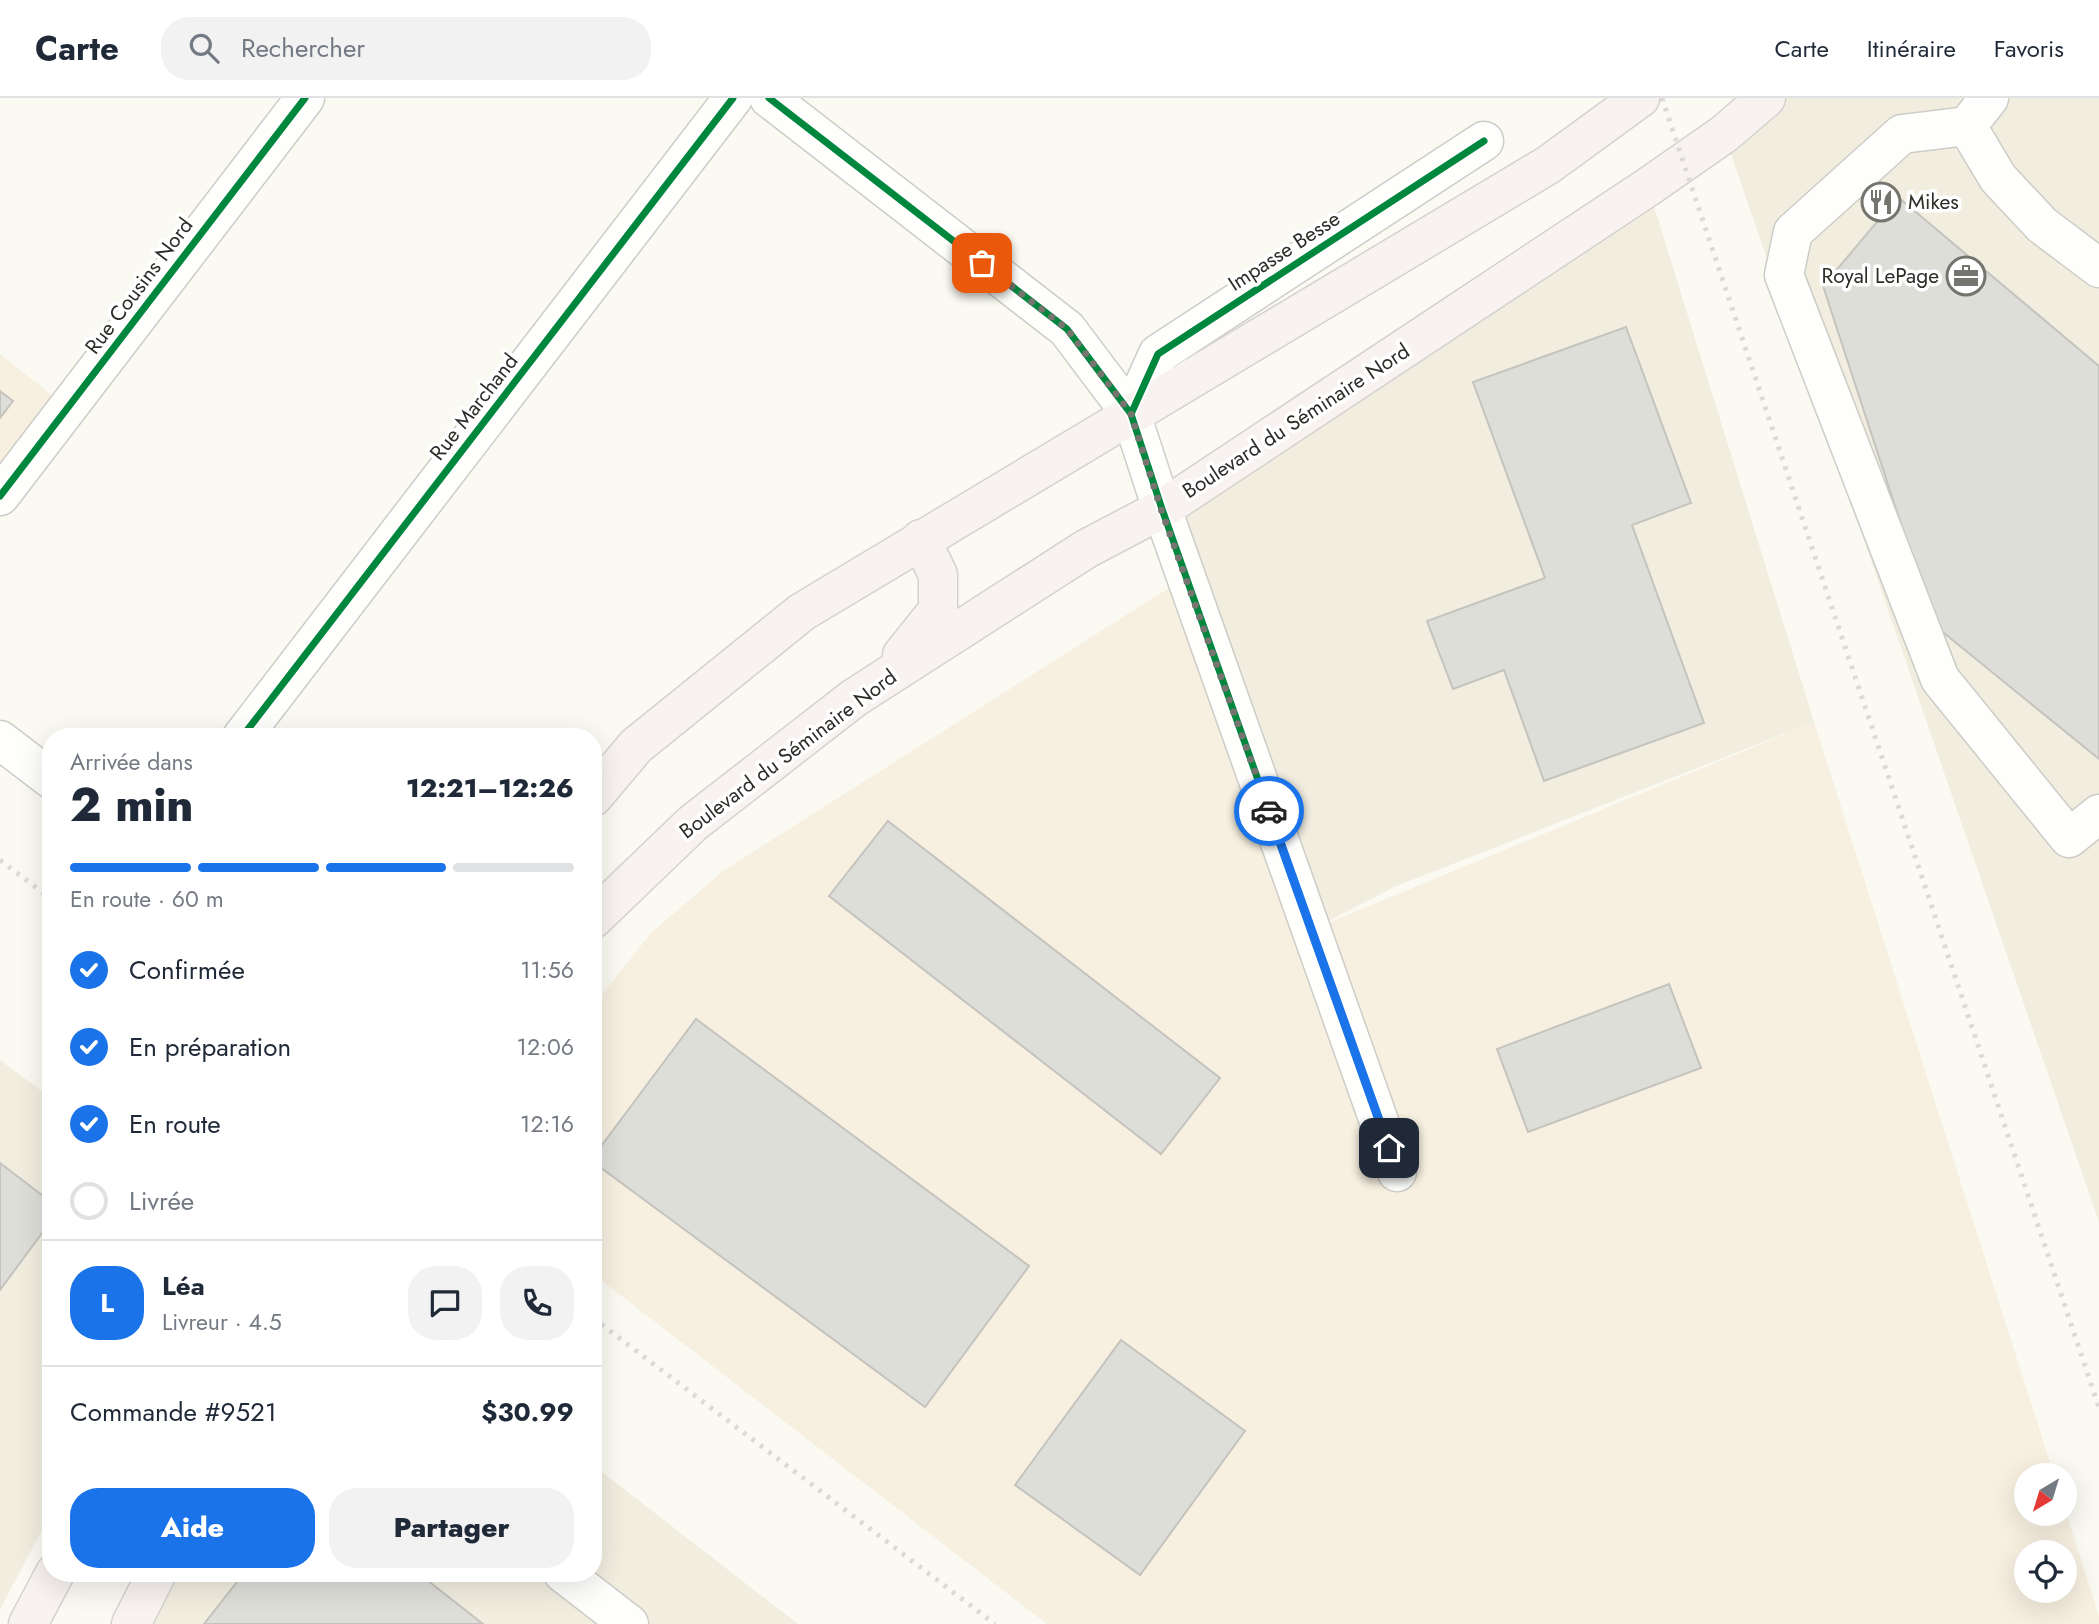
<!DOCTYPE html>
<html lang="fr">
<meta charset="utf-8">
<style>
body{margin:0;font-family:Jost,sans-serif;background:#f2f2f3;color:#1f2937;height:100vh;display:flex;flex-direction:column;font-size:26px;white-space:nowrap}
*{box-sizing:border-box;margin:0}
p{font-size:23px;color:#747a83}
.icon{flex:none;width:38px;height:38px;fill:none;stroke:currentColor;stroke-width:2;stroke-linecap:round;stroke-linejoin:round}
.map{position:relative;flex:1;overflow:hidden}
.side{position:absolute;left:42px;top:630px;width:560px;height:854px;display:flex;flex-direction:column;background:#fff;border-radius:28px;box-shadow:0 7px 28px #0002}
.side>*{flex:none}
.needle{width:46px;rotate:218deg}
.controls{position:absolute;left:2014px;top:1365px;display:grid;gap:14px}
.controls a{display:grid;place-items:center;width:63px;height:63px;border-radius:50%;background:#fff;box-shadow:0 7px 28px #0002;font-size:35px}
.pin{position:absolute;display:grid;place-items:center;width:60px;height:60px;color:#fff;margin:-30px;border-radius:14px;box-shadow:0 4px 10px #0006}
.courier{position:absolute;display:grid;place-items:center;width:70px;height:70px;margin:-35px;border:5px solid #1a73e8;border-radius:50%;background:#fff;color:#222;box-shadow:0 2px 9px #0007}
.headline em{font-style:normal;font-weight:800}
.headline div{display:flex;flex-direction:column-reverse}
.headline{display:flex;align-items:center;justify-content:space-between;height:119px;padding:0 28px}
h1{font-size:46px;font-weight:800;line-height:52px}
.bar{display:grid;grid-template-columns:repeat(4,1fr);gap:10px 7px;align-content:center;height:84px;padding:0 28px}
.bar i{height:9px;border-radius:5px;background:#e0e1e3}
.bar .current{background:#1a73e8}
.bar p{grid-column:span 4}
.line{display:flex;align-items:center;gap:18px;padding:0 28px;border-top:2px solid #e0e1e3}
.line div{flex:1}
.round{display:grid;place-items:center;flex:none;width:74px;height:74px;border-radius:28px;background:#f2f2f3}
ol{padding:0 28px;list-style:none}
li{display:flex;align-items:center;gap:21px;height:77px}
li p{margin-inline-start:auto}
li .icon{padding:7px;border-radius:50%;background:#1a73e8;color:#fff;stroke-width:4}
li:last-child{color:#747a83}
li i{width:38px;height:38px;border:4px solid #e0e1e3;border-radius:50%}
.action{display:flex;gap:14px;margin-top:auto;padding:14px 28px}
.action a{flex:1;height:80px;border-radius:28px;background:#1a73e8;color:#fff;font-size:28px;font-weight:800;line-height:80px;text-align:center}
.action a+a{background:#f2f2f3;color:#1f2937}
header{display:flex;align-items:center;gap:42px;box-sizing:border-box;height:98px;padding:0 35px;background:#fff;border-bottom:2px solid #e0e1e3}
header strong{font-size:33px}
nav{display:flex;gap:38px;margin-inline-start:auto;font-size:24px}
.search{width:490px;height:63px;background:#f2f2f3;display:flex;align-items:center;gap:18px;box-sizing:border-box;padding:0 24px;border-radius:28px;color:#747a83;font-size:26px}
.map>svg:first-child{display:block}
.built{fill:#f1eee0}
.industrial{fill:#f7f0e1;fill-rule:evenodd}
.building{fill:#deded9;stroke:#c4c3be;stroke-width:2}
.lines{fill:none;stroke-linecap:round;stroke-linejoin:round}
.minor-casing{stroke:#cdccc7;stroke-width:41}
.major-casing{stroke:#d4d2cf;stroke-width:41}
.minor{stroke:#fefefd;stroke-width:38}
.major{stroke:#f8f3f0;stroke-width:38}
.rail{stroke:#dbdad8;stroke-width:5;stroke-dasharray:3.5 7;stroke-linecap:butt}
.cycleway-casing{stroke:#fff;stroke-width:11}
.cycleway{stroke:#00873e;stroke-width:7}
.done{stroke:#75746f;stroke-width:7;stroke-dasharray:0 12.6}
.route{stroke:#1a73e8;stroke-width:9}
.labels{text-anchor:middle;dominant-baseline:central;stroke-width:7;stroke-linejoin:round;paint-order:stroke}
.poi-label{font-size:21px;fill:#2e2c28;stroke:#fff;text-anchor:start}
.street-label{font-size:21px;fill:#2e2c28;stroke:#fff}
</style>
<header>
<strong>Carte</strong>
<div class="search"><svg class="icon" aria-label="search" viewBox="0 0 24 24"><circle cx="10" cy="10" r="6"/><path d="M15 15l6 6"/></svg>Rechercher</div>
<nav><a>Carte</a><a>Itinéraire</a><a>Favoris</a></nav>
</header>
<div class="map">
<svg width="2099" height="1526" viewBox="0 0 2099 1526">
<rect width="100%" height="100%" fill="#faf9f2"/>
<!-- built -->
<path class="built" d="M1766,0h333v1124l-375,-1088z
M1648,89l166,535 -420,165 -83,43 -149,-421z
M0,962l51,38v415l-51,96z
M593,1367l205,159h-668l26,-51h437z"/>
<!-- industrial -->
<path class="industrial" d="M0,256l68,54 -68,88z
M1186,479l125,353 503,-208 240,753h-28v39h39v-5l34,107v8h-1052l-454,-350v-268l58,-73 72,-62zM2026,1454h39v39h-39z"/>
<!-- building -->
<path class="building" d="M1898,99l201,169v393l-165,-134 -111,-339z
M1626,229l65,176 -59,22 72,198 -160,58 -40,-111 -51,19 -26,-68 118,-43 -72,-196z
M0,293l13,10 -13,17z
M888,723l332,257 -59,76 -332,-258z
M1669,886l32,84 -173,64 -31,-83z
M696,921l333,247 -104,141 -332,-245v-5z
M0,1065l51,39v19l-51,69z
M1121,1242l124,91 -105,144 -125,-90z
M244,1475h174l65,51h-279z"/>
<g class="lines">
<defs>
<path id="minor" d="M769,0l298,231 64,85 31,95 235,663
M1989,0l-22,28 31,52 44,47 57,43
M1967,28l-65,8 -109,98 -9,43 156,404 129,159 30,-24
M1131,316l27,-60 326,-213
M0,398l305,-398
M242,639l491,-639
M0,642l51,39
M563,1475l66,51"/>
<path id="major" d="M902,557l36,-45v-35l-17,-36
M593,699l43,-51 166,-134 746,-447 92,-67
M593,821l100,-96 161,-125 232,-149 76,-40 486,-322 76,-53 42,-36
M28,1526l27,-51
M131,1526l26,-51"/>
</defs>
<!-- minor casing -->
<use href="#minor" class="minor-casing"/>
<!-- major casing -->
<use href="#major" class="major-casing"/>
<!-- minor -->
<use href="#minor" class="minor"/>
<!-- major -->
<use href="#major" class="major"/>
<!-- rail -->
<path class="rail" d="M1662,0l437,1310
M0,762l51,39
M593,1220l402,306"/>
<defs>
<path id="cycleway" d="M769,0l298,231 64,85 31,95 235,663
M1131,316l27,-60 326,-213
M0,398l305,-398
M242,639l491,-639"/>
</defs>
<!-- cycleway casing -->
<use href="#cycleway" class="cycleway-casing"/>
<!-- cycleway -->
<use href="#cycleway" class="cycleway"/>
</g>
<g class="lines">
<!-- done -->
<path class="done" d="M982,165l85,66 64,85 30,95 108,302"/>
<!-- route -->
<path class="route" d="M1269,713l120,337"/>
</g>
<!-- icons -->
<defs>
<symbol id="restaurant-ring" viewBox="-11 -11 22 22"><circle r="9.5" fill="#fff" stroke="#75746f" stroke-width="1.5"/><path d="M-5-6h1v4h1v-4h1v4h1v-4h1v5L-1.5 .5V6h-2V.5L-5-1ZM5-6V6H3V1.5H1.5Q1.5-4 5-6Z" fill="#75746f"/></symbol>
<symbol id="office-ring" viewBox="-11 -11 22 22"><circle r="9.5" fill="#fff" stroke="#75746f" stroke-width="1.5"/><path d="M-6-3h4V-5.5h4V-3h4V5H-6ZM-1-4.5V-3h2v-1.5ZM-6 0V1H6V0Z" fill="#75746f"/></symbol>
</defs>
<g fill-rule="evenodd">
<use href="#restaurant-ring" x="1859" y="82" width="44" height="44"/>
<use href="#office-ring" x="1944" y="156" width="44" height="44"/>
</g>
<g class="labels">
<!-- poi labels -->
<g class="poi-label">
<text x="1908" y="104">Mikes</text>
<text x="1939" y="178" text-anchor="end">Royal LePage</text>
</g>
<!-- street labels -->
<g class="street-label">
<text transform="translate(1284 153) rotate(-33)">Impasse Besse</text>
<text transform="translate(139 188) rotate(-53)">Rue Cousins Nord</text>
<text transform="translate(474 309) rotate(-52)">Rue Marchand</text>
<text transform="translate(1296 323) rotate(-33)">Boulevard du Séminaire Nord</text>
<text transform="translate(788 656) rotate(-37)">Boulevard du Séminaire Nord</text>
</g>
</g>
</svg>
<div class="controls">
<a><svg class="needle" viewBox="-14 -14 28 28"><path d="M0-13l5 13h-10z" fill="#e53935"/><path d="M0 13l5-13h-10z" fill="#747a83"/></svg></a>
<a><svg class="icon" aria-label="locate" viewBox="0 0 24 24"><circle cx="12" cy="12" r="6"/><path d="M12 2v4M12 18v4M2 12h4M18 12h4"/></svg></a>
</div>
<div class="pin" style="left:982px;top:165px;background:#ea580c"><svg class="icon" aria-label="bag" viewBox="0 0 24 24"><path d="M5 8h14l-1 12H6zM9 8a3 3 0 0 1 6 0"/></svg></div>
<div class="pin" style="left:1389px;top:1050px;background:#1f2937"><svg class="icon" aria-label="home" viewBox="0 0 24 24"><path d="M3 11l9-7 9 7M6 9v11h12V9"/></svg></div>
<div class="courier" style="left:1269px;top:713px"><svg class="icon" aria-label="car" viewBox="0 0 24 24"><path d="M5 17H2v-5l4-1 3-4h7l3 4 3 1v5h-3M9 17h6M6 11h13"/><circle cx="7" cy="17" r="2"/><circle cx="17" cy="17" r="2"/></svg></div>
<section class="side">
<div class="headline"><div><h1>2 min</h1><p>Arrivée dans</p></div><em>12:21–12:26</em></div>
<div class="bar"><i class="current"></i><i class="current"></i><i class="current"></i><i></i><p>En route · 60 m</p></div>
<ol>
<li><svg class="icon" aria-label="check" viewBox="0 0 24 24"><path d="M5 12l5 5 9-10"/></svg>Confirmée<p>11:56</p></li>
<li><svg class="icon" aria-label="check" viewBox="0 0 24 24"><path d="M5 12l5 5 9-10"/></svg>En préparation<p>12:06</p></li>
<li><svg class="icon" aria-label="check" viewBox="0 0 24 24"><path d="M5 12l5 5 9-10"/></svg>En route<p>12:16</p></li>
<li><i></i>Livrée</li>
</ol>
<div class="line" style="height:126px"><b class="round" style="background:#1a73e8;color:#fff">L</b><div><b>Léa</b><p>Livreur · 4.5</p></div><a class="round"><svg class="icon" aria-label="chat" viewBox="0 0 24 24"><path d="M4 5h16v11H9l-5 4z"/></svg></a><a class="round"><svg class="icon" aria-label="phone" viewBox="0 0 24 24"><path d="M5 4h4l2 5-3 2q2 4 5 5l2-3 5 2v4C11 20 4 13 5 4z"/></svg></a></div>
<div class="line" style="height:91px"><div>Commande #9521</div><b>$30.99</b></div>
<div class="action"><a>Aide</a><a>Partager</a></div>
</section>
</div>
